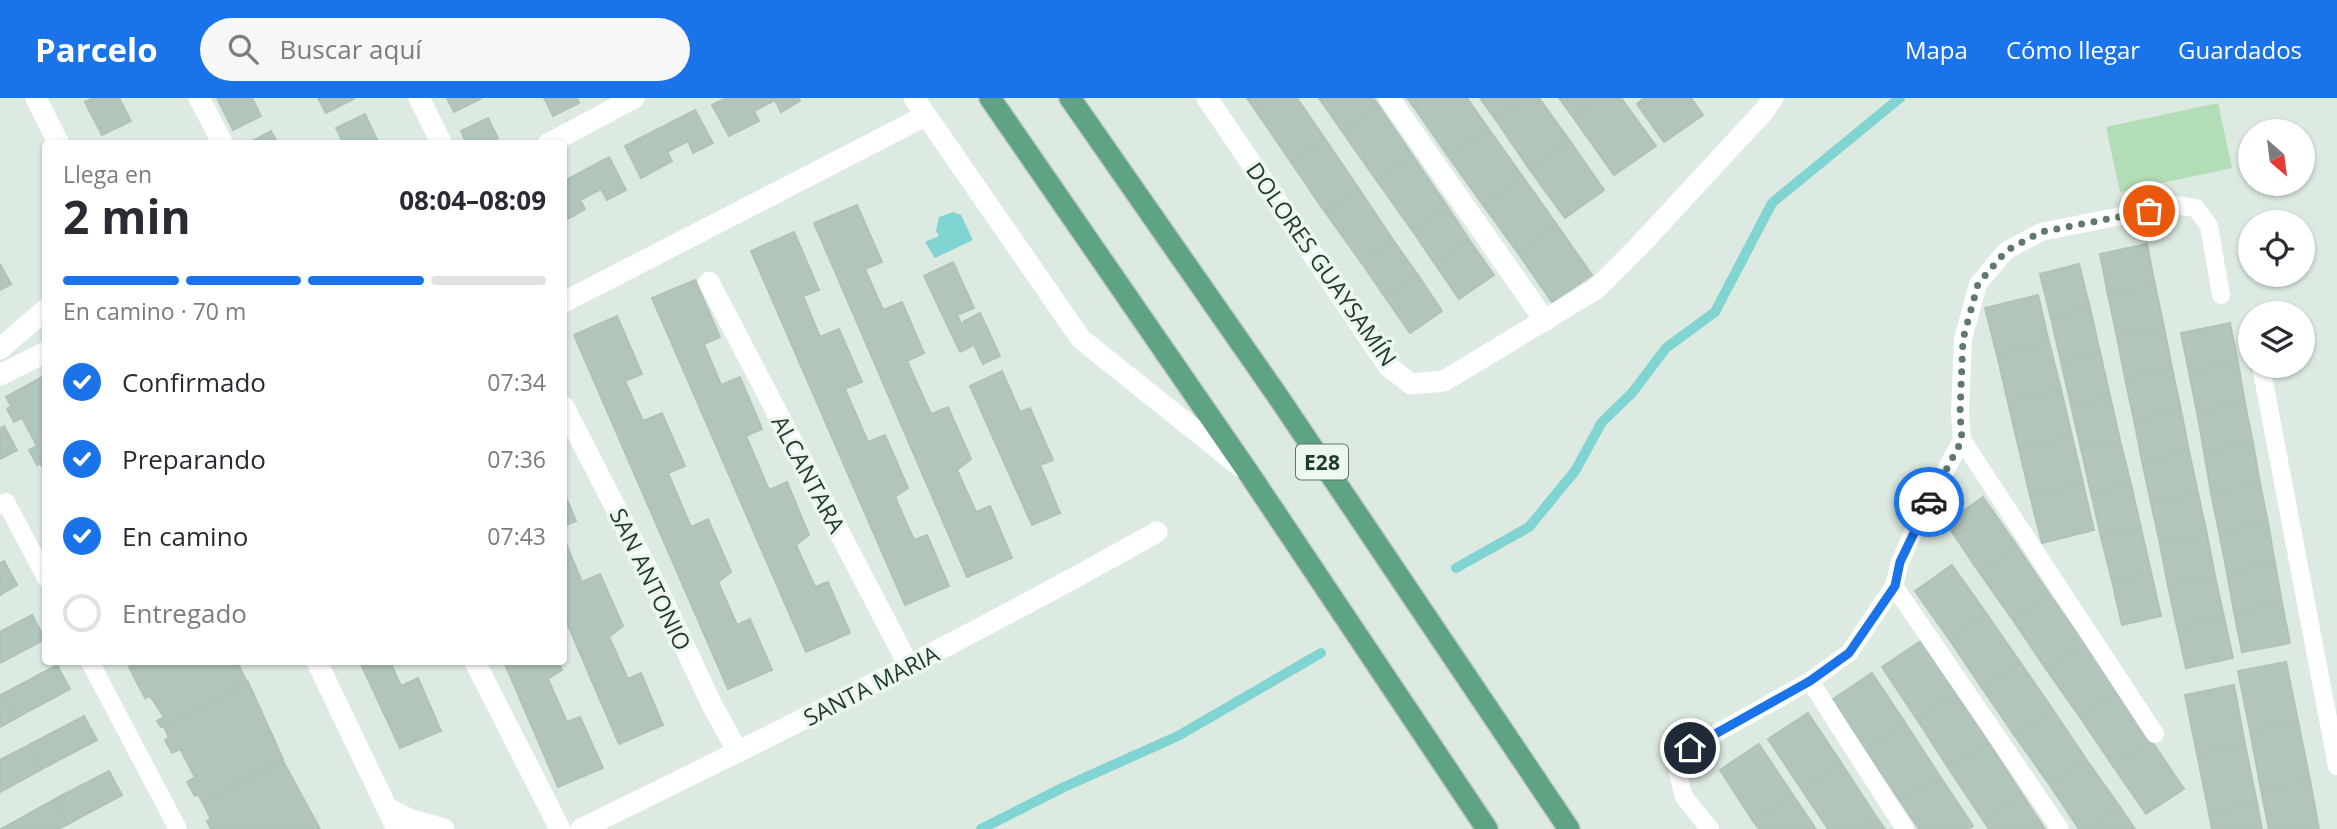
<!DOCTYPE html>
<html lang="es">
<meta charset="utf-8">
<style>
body{margin:0;font-family:"Open Sans",sans-serif;background:#f7f7f7;color:#2b2b33;height:100vh;display:flex;flex-direction:column;font-size:26px;white-space:nowrap}
*{box-sizing:border-box;margin:0}
p{font-size:23px;color:#7c7c81}
.icon{flex:none;width:38px;height:38px;fill:none;stroke:currentColor;stroke-width:2;stroke-linecap:round;stroke-linejoin:round}
.map{position:relative;flex:1;overflow:hidden}
.details{position:absolute;left:42px;top:42px;width:525px;height:525px;display:flex;flex-direction:column;background:#fff;border-radius:7px;box-shadow:0 2px 5px #0004}
.details>*{flex:none}
.needle{width:46px;rotate:152deg}
.tools{position:absolute;left:2238px;top:21px;display:grid;gap:14px}
.tools a{display:grid;place-items:center;width:77px;height:77px;border-radius:50%;background:#fff;box-shadow:0 2px 5px #0004;font-size:35px}
.pin{position:absolute;display:grid;place-items:center;width:60px;height:60px;color:#fff;margin:-30px;border:4px solid #fff;border-radius:50%;box-shadow:0 2px 7px #0007}
.courier{position:absolute;display:grid;place-items:center;width:70px;height:70px;margin:-35px;border:5px solid #1a73e8;border-radius:50%;background:#fff;color:#222;box-shadow:0 2px 9px #0007}
.headline em{font-style:normal;font-weight:700}
.headline div{display:flex;flex-direction:column-reverse}
.headline{display:flex;align-items:center;justify-content:space-between;height:119px;padding:0 21px}
h1{font-size:46px;font-weight:700;line-height:52px}
.bar{display:grid;grid-template-columns:repeat(4,1fr);gap:10px 7px;align-content:center;height:84px;padding:0 21px}
.bar i{height:9px;border-radius:5px;background:#e1e1e2}
.bar .on{background:#1a73e8}
.bar p{grid-column:span 4}
ol{padding:0 21px;list-style:none}
li{display:flex;align-items:center;gap:21px;height:77px}
li p{margin-inline-start:auto}
li .icon{padding:7px;border-radius:50%;background:#1a73e8;color:#fff;stroke-width:4}
li:last-child{color:#7c7c81}
li i{width:38px;height:38px;border:4px solid #e1e1e2;border-radius:50%}
header{display:flex;align-items:center;gap:42px;box-sizing:border-box;height:98px;padding:0 35px;background:#1a73e8;color:#fff}
header strong{font-size:33px}
nav{display:flex;gap:38px;margin-inline-start:auto;font-size:24px}
.search{width:490px;height:63px;background:#f7f7f7;display:flex;align-items:center;gap:18px;box-sizing:border-box;padding:0 24px;border-radius:38px;color:#7c7c81;font-size:26px}
.map>svg:first-child{display:block}
.green{fill:#b3ddb6}
.water{fill:#80d4d1}
.lines{fill:none;stroke-linecap:round;stroke-linejoin:round}
.stream{stroke:#80d4d1;stroke-width:10}
.building{fill:#b2c5ba;stroke:#afc4b7;stroke-width:2}
.primary-casing{stroke:#c0c8c4;stroke-width:24}
.lane{stroke:#fff;stroke-width:18}
.street{stroke:#fff;stroke-width:21}
.primary{stroke:#5ea384;stroke-width:21}
.done{stroke:#61786c;stroke-width:7;stroke-dasharray:0 12.6}
.route{stroke:#1a73e8;stroke-width:9}
.labels{text-anchor:middle;dominant-baseline:central;stroke-width:7;stroke-linejoin:round;paint-order:stroke}
.shield{fill:#edf7f0;stroke:#5c7368;stroke-width:2}
.shield-label{font-size:21px;font-weight:bold;fill:#1e3a2d}
.street-label{font-size:23px;fill:#1e3a2d;stroke:#edf7f0}
</style>
<header>
<strong>Parcelo</strong>
<div class="search"><svg class="icon" aria-label="search" viewBox="0 0 24 24"><circle cx="10" cy="10" r="6"/><path d="M15 15l6 6"/></svg>Buscar aquí</div>
<nav><a>Mapa</a><a>Cómo llegar</a><a>Guardados</a></nav>
</header>
<div class="map">
<svg width="2337" height="731" viewBox="0 0 2337 731">
<rect width="100%" height="100%" fill="#ddeae1"/>
<!-- green -->
<path class="green" d="M2218,5l14,65 -112,24 -14,-65z"/>
<!-- water -->
<path class="water" d="M953,114l8,3 12,25 -38,18 -10,-16 14,-6 -3,-5 3,-14z"/>
<g class="lines">
<!-- stream -->
<path class="stream" d="M1456,470l73,-41 46,-56 27,-49 30,-29 34,-45 49,-36 57,-109 128,-105
M981,731l83,-42 114,-51 143,-83"/>
</g>
<!-- building -->
<path class="building" d="M93,0h26l12,23 -29,14 -17,-33z
M217,0h35l9,18 -28,14z
M318,0h36v1l-28,14z
M447,0h35l-28,14z
M544,0h33l2,5 -26,13z
M726,0h72l2,3 -19,11 -6,-12 -21,11 5,10 -30,15 -17,-31z
M1247,0h29l-20,13z
M1276,0h21l28,41 -34,23 -35,-51z
M1319,0h54l6,8 -37,25z
M1407,0h19l-12,9z
M1426,0h41l21,30 -40,28 -34,-49z
M1480,0h47l-31,22z
M1527,0h12l31,43 -40,29 -34,-50z
M1559,0h41l-27,19z
M1600,0h21l35,48 -42,29 -41,-58z
M1644,0h47l12,17 -39,27 -27,-38z
M1379,8l34,50 -36,25 -35,-50z
M695,12l18,33 -20,10 -5,-12 -21,11 5,9 -31,17 -16,-32z
M365,16l14,30h-35l-8,-16z
M488,20l10,20 -10,6h-21l-6,-13z
M1488,30l35,49 -40,28 -35,-49z
M271,33l7,13h-31z
M1325,41l34,50 -34,23 -34,-50z
M1570,43l34,49 -39,28 -35,-48z
M1413,58l34,50 -35,24 -35,-49z
M609,59l17,33 -19,10 -6,-11 -21,11 5,9 -21,12v-40z
M1523,79l34,48 -39,28 -35,-48z
M1359,91l34,51 -32,22 -36,-50z
M857,107l25,57 -17,7 18,41 19,-8 22,51 -17,8 24,53 17,-7 23,52 -14,11 19,42 14,-6 22,52 -45,19 -153,-354z
M1447,108l23,35 -35,23 -23,-34z
M1557,127l35,50 -40,27 -34,-49z
M794,134l25,58 -16,6 17,41 19,-8 23,53 -17,7 23,53 17,-7 23,53 -13,9 19,43 13,-5 22,51 -44,19 -154,-354z
M1393,142l25,35 -33,22 -24,-35z
M1470,143l24,34 -35,24 -24,-35z
M2147,146l8,41 -47,10 -8,-41z
M953,164l21,46 -17,7 15,31 -12,6 -36,-76z
M0,166l11,20 -11,6z
M2079,166l11,44 -39,10 -11,-44z
M1418,177l24,36 -32,22 -25,-36z
M695,182l25,57 -16,7 17,41 19,-8 22,52 -16,7 23,54 18,-8 22,53 -13,10 19,42 13,-5 22,51 -44,19 -154,-354z
M2155,187l9,42 -47,10 -9,-42z
M2038,197l11,47 -52,13 -12,-47z
M2090,210l10,44 -39,10 -10,-44z
M980,215l20,43 -17,8 -20,-42z
M617,218l25,58 -17,7 18,40 19,-8 23,53 -17,7 23,54 17,-8 23,53 -13,10 19,43 13,-6 22,51 -44,19 -154,-354z
M2230,225l8,40 -49,9 -8,-39z
M2164,229l8,41 -47,10 -8,-41z
M2049,244l12,47 -53,13 -11,-47z
M2100,254l10,44 -39,9 -10,-43z
M2238,265l7,40 -48,9 -8,-40z
M2172,270l9,42 -47,10 -9,-42z
M1002,273l18,41 10,-4 23,52 -13,5 20,48 -28,12 -62,-139z
M46,277v95h-2l-4,-7 -3,2 -8,-15 8,-4 -15,-28 -8,4 -7,-13 4,-3 -5,-9z
M2061,291l11,47 -53,13 -11,-47z
M2110,298l10,44 -39,9 -10,-44z
M2245,305l8,40 -49,9 -7,-40z
M2181,312l8,41 -47,10 -8,-41z
M4,328l13,24 -17,9v-31z
M2072,338l11,47 -53,13 -11,-47z
M2120,342l11,44 -40,9 -10,-44z
M2253,345l7,40 -49,10 -7,-41z
M2189,353l9,42 -47,10 -9,-42z
M2083,385l11,47 -52,13 -12,-47z
M2260,385l8,40 -49,9 -8,-39z
M2131,386l10,44 -40,9 -10,-44z
M564,395l12,28 -12,5z
M2198,395l9,41 -47,10 -9,-41z
M1983,399l34,49 -38,26 -33,-49z
M2268,425l7,40 -48,10 -8,-41z
M2141,430l10,44 -39,9 -11,-44z
M2207,436l8,42 -47,10 -8,-42z
M564,441l18,43 18,-8 23,52 -14,11 19,42 13,-6 22,52 -44,19 -55,-128z
M2017,448l33,49 -37,25 -34,-48z
M4,463l13,24 -17,10v-32z
M2275,465l7,40 -48,9 -7,-39z
M1952,467l34,48 -37,26 -34,-48z
M2151,474l10,44 -39,9 -10,-44z
M2215,478l9,41 -47,10 -9,-41z
M2050,497l34,48 -38,26 -33,-49z
M2282,505l8,40 -48,9 -8,-40z
M1986,515l34,49 -38,26 -33,-49z
M32,517l13,24 -45,24v-31z
M2224,519l9,41 -47,10 -9,-41z
M1921,543l34,51 -39,26 -34,-51z
M2084,545l34,48 -38,26 -34,-48z
M133,564h104l10,20 -86,45 -4,-6 7,-4 -14,-21 -5,2 -16,-31 5,-2z
M360,564h30l11,24 17,-8 23,53 -41,17z
M504,564h54l4,8 -14,9 19,43 13,-5 23,51 -45,19z
M2020,564l33,48 -38,26 -33,-48z
M2286,564l12,59 -48,10 -12,-60z
M57,567l13,24 -54,29 -13,-24z
M1872,575l34,51 -40,26 -33,-51z
M248,584l35,77 -81,43 -4,-8 -3,2 -8,-14 8,-5 -15,-28 -8,4 -7,-13 4,-2 -5,-11z
M2234,587l11,59 -48,10 -12,-59z
M2118,593l33,49 -38,26 -33,-49z
M1955,594l34,51 -40,26 -33,-51z
M3,596l13,24 -16,9v-32z
M2053,612l33,49 -37,25 -34,-48z
M1808,615l34,51 -40,26 -34,-51z
M84,618l13,24 -55,29 -13,-24z
M2298,623l12,59 -49,10 -11,-59z
M1906,626l33,51 -39,26 -34,-51z
M2151,642l33,49 -38,25 -33,-48z
M1989,645l33,51 -39,26 -34,-51z
M1759,646l34,51 -40,26 -33,-51z
M2245,646l12,59 -48,10 -12,-59z
M29,647l13,24 -42,23v-32z
M2086,661l34,48 -32,22h-9l-30,-45z
M283,663l37,68h-109l-4,-8 4,-2 -8,-16z
M1842,666l33,51 -22,14h-25l-26,-39z
M109,673l13,24 -54,29 -13,-25z
M1939,677l34,51 -5,3h-49l-19,-28z
M2310,682l9,49h-50l-8,-39z
M2022,696l23,35h-56l-6,-9z
M1793,697l23,34h-57l-6,-8z
M55,701l13,25 -10,5h-57z
M2257,705l5,26h-50l-3,-16z
M2120,709l15,22h-47z
M1875,717l10,14h-32z"/>
<g class="lines">
<defs>
<path id="primary" d="M990,0l258,374 239,357
M1070,0l209,300 290,431"/>
</defs>
<!-- primary casing -->
<use href="#primary" class="primary-casing"/>
<!-- lane -->
<path class="lane" d="M2261,268l76,400
M0,407l6,-3 40,76
M1894,488l166,243
M90,564l88,167
M1810,583l95,148
M2155,636l-193,-294 -2,-27 3,-74 15,-55 28,-33 35,-19 135,-27 20,3 13,18 12,69
M1710,731l-26,-32 -6,-23 12,-26 120,-67 39,-28 45,-67 6,-24 18,-41 44,-81"/>
<!-- street -->
<path class="street" d="M36,0l23,46
M199,0l24,46
M419,0l23,46
M914,0l167,241 160,128
M1207,0l182,269 22,17 33,-3 152,-92 45,-45 123,-133 9,-13
M1389,0l156,223
M548,46l86,-46
M709,184l200,384
M564,204l361,-186
M0,251l46,-40
M0,277l46,-23
M564,309l97,189 51,109 26,47
M317,564l80,167
M475,564l85,167
M386,709l23,12 35,10
M581,731c194,-95 388,-191 576,-297"/>
<!-- primary -->
<use href="#primary" class="primary"/>
</g>
<g class="lines">
<!-- done -->
<path class="done" d="M1929,404l33,-62 -2,-27 3,-74 15,-55 28,-33 35,-19 108,-21"/>
<!-- route -->
<path class="route" d="M1690,650l120,-67 39,-28 46,-67 5,-24 29,-60"/>
</g>
<g class="labels">
<!-- shield labels -->
<rect class="shield" x="1296" y="346.5" width="52" height="35" rx="5"/>
<g class="shield-label">
<text x="1322" y="364">E28</text>
</g>
<!-- street labels -->
<g class="street-label">
<text transform="translate(1322 166) rotate(55)">DOLORES GUAYSAMÍN</text>
<text transform="translate(809 376) rotate(62)">ALCANTARA</text>
<text transform="translate(651 481) rotate(64)">SAN ANTONIO</text>
<text transform="translate(871 587) rotate(-27)">SANTA MARIA</text>
</g>
</g>
</svg>
<div class="tools">
<a><svg class="needle" viewBox="-14 -14 28 28"><path d="M0-13l5 13h-10z" fill="#e53935"/><path d="M0 13l5-13h-10z" fill="#7c7c81"/></svg></a>
<a><svg class="icon" aria-label="locate" viewBox="0 0 24 24"><circle cx="12" cy="12" r="6"/><path d="M12 2v4M12 18v4M2 12h4M18 12h4"/></svg></a>
<a><svg class="icon" aria-label="layers" viewBox="0 0 24 24"><path d="M12 4l9 5-9 5-9-5zM3 14l9 5 9-5"/></svg></a>
</div>
<div class="pin" style="left:2149px;top:113px;background:#ea580c"><svg class="icon" aria-label="bag" viewBox="0 0 24 24"><path d="M5 8h14l-1 12H6zM9 8a3 3 0 0 1 6 0"/></svg></div>
<div class="pin" style="left:1690px;top:650px;background:#1f2937"><svg class="icon" aria-label="home" viewBox="0 0 24 24"><path d="M3 11l9-7 9 7M6 9v11h12V9"/></svg></div>
<div class="courier" style="left:1929px;top:404px"><svg class="icon" aria-label="car" viewBox="0 0 24 24"><path d="M5 17H2v-5l4-1 3-4h7l3 4 3 1v5h-3M9 17h6M6 11h13"/><circle cx="7" cy="17" r="2"/><circle cx="17" cy="17" r="2"/></svg></div>
<section class="details">
<div class="headline"><div><h1>2 min</h1><p>Llega en</p></div><em>08:04–08:09</em></div>
<div class="bar"><i class="on"></i><i class="on"></i><i class="on"></i><i></i><p>En camino · 70 m</p></div>
<ol>
<li><svg class="icon" aria-label="check" viewBox="0 0 24 24"><path d="M5 12l5 5 9-10"/></svg>Confirmado<p>07:34</p></li>
<li><svg class="icon" aria-label="check" viewBox="0 0 24 24"><path d="M5 12l5 5 9-10"/></svg>Preparando<p>07:36</p></li>
<li><svg class="icon" aria-label="check" viewBox="0 0 24 24"><path d="M5 12l5 5 9-10"/></svg>En camino<p>07:43</p></li>
<li><i></i>Entregado</li>
</ol>
</section>
</div>
